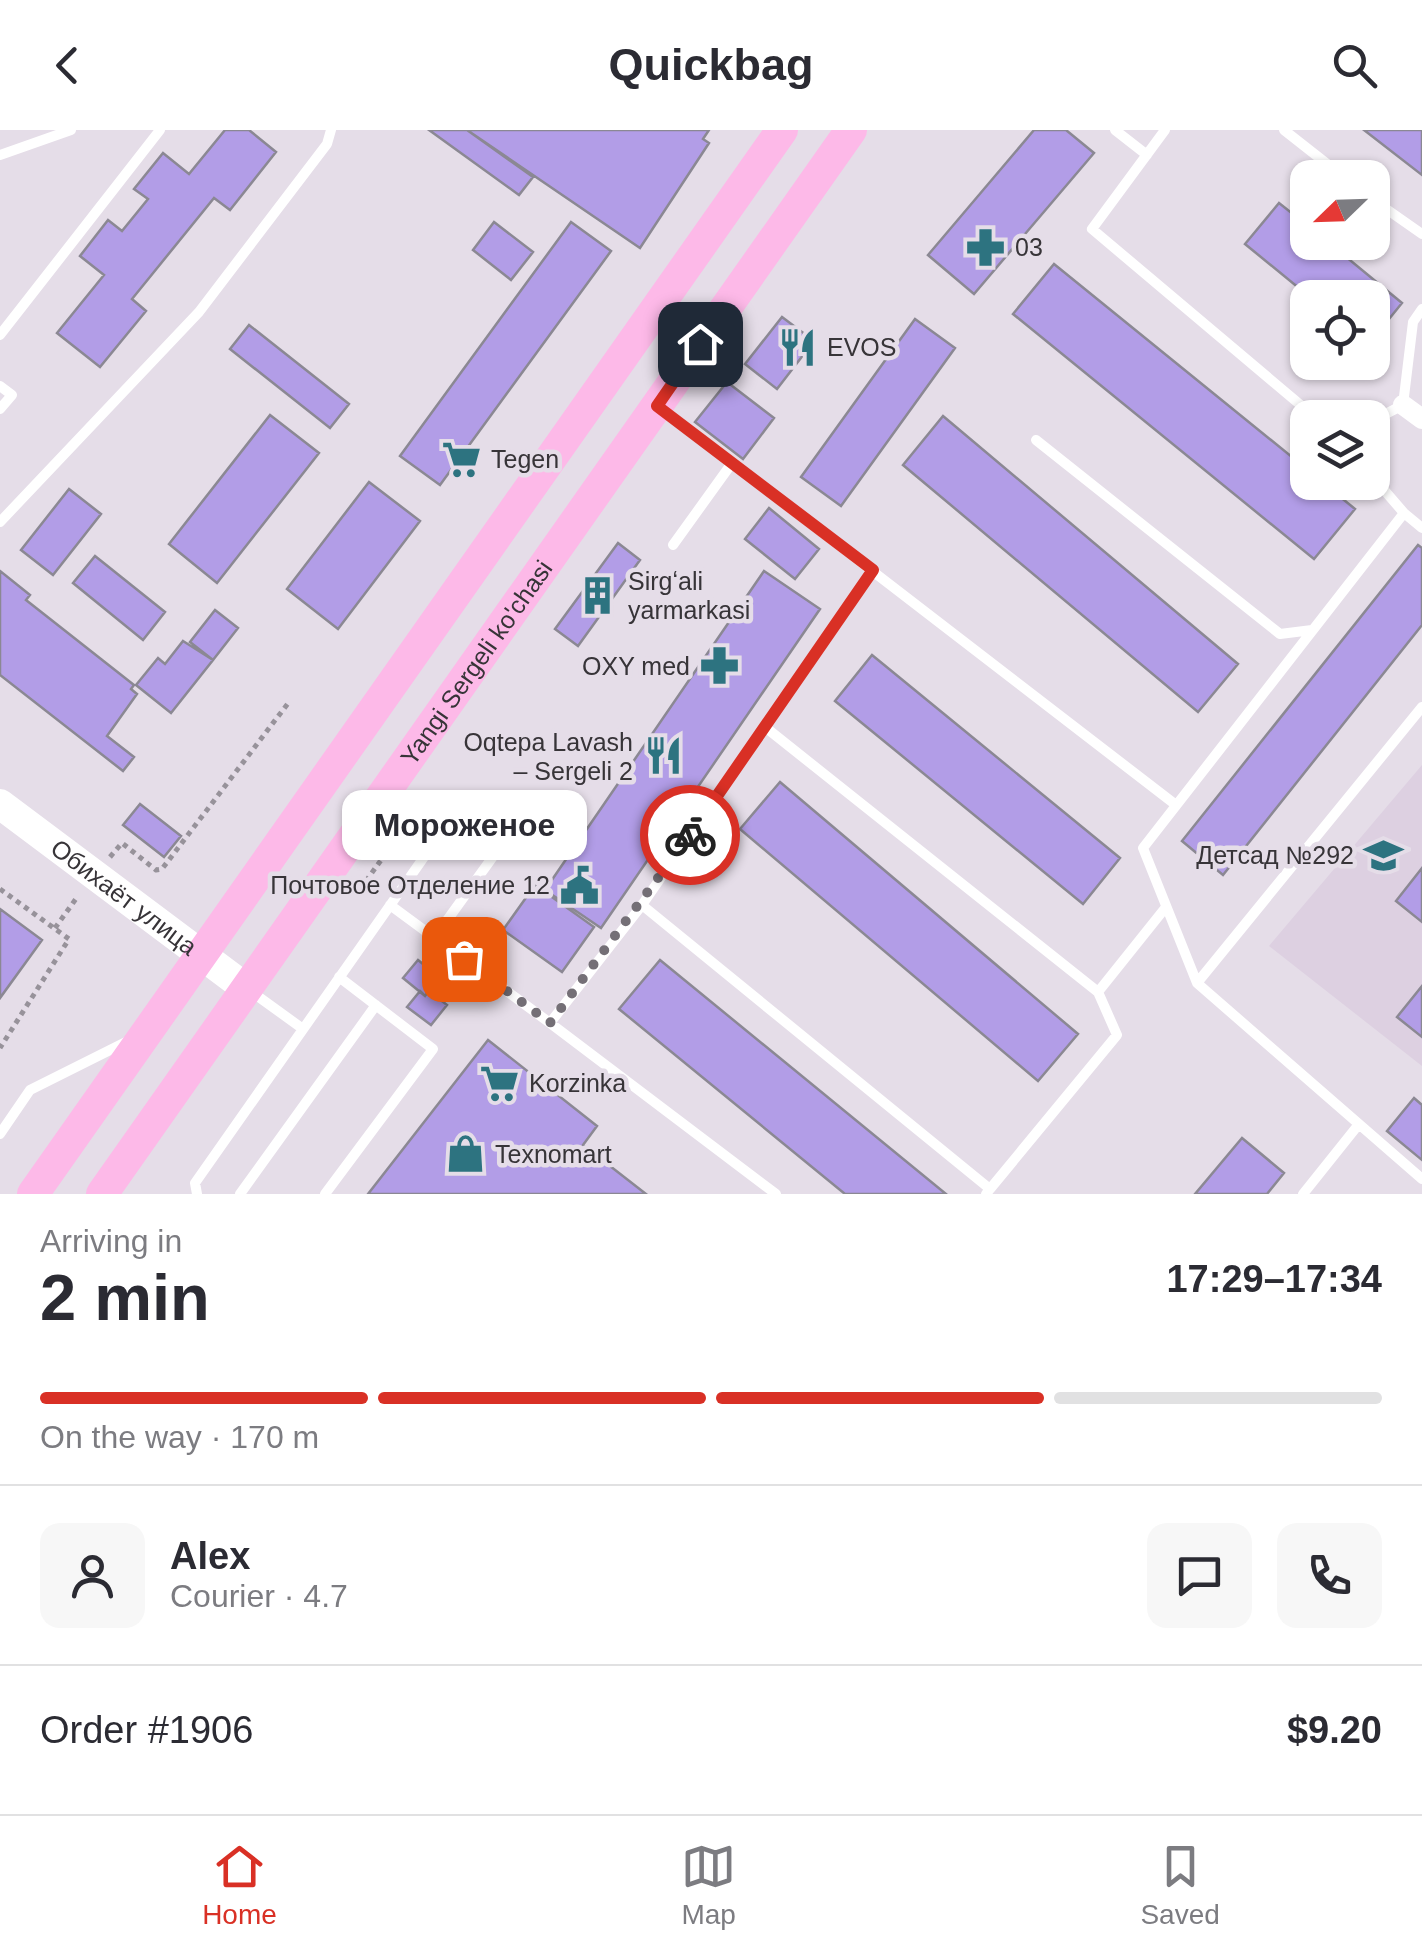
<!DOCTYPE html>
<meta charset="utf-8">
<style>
body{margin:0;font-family:Helvetica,sans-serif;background:#f7f7f7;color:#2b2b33;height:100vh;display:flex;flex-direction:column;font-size:38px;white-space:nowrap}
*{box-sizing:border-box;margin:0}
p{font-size:32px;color:#7c7c81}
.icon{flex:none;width:55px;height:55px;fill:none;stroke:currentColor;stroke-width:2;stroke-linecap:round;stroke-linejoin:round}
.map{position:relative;height:1064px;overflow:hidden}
.panel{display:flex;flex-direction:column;background:#fff;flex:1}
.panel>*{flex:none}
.needle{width:65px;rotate:247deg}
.buttons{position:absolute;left:1290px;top:30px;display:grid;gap:20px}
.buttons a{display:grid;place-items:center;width:100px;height:100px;border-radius:20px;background:#fff;box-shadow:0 2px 8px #0004;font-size:50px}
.pin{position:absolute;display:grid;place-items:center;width:85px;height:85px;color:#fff;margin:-42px;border-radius:20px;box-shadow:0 5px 15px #0006}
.courier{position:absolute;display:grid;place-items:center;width:100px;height:100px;margin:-50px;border:8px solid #d93025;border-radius:50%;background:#fff;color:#222;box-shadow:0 2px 12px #0007}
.bubble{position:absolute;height:70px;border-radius:20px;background:#fff;box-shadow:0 2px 8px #0004;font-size:32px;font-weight:700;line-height:70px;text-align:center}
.head em{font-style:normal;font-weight:700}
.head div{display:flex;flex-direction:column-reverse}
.head{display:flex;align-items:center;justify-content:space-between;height:170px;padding:0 40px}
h1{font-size:65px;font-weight:700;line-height:75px}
.bar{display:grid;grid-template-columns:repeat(4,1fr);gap:15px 10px;align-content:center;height:120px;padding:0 40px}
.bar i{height:12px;border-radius:8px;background:#e1e1e2}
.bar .on{background:#d93025}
.bar p{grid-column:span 4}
.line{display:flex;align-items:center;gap:25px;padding:0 40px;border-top:2px solid #e1e1e2}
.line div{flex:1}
.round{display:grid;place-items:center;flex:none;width:105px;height:105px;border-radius:20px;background:#f7f7f7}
header{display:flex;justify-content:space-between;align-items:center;height:130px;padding:0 40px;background:#fff;font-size:45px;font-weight:700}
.menu{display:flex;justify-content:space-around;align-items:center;height:140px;border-top:2px solid #e1e1e2;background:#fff;font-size:28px;color:#7c7c81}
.menu a{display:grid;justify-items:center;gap:5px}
.menu .on{color:#d93025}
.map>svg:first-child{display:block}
.built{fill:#ddd0e1}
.building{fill:#b29de7;stroke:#8b8893;stroke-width:2.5}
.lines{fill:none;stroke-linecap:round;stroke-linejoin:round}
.path{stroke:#97929a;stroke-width:5;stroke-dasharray:5 5;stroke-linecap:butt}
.lane{stroke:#fff;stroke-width:10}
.street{stroke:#fff;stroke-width:20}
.secondary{stroke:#fff;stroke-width:30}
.primary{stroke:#fdb9e8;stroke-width:32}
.done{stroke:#746f76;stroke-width:10;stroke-dasharray:0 18}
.route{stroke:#d93025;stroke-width:12}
.labels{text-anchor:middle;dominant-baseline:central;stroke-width:9;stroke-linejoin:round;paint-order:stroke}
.poi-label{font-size:25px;fill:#373438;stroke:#e5dde8;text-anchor:start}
.street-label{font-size:25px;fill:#373438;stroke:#e5dde8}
</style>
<header><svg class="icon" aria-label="back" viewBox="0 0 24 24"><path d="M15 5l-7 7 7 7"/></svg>Quickbag<svg class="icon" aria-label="search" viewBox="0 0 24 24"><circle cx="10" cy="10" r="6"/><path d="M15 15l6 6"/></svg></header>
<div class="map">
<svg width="1422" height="1064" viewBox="0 0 1422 1064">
<rect width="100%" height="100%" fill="#e5dde8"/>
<!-- built -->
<path class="built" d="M1422,635v301l-153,-120z"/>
<!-- building -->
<path class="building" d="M225,0h24l27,22 -46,58 -16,-12 -82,101 14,12 -46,56 -43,-34 47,-58 -24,-19 28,-36 14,11 26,-32 -14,-10 29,-36 26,21z
M429,0h38l66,47 -14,18z
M467,0h242l-6,9 6,4 -69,105z
M1034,0h32l28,23 -120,141 -46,-39z
M1364,0h58v45z
M1279,73l29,23v16h20l74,61 -30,37v-42h-61l-66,-54z
M494,92l39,30 -22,28 -38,-30z
M571,92l40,29 -171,234 -40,-29z
M1054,134l254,206v12h14l33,27 -41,50 -301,-245z
M782,187l32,24 -37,48 -32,-25z
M915,189l40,29 -114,158 -40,-29z
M249,195l100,79 -19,24 -100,-79z
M727,252l47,36 -31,41 -48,-37z
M270,285l49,38 -102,130 -48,-39z
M943,286l295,248 -40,48 -295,-247z
M369,352l51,39 -82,108 -51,-40z
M69,359l32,25 -48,61 -32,-25z
M769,378l50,41 -24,30 -50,-40z
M618,413l22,17 -62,86 -23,-17z
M1418,415l4,3v77l-199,250 -41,-34z
M95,426l70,56 -22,28 -70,-57z
M0,441l30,24 -4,5 108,85 -3,4 6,5 -30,42 27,21 -11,14 -123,-96z
M764,441l56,38 -219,319 -56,-38z
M215,480l23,18 -25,32 -23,-18z
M183,511l30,19 -42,53 -35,-28 22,-27 7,6z
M872,525l248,203 -37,46 -248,-203z
M780,652l298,252 -40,47 -298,-252z
M140,674l41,32 -17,21 -41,-32z
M1422,738v54l-26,-21z
M535,755l59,42 -32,45 -59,-42z
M0,779l42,31 -42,58z
M418,830l21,17 -14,19 -22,-18z
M660,830l286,234h-101l-226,-185z
M1422,856v51l-25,-20z
M420,861l5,5 4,-5 18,14 -16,20 -24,-18z
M488,910l109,86 -14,19 63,49h-278z
M1414,968l8,7v55l-35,-29z
M1242,1008l42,35 -17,21h-72z"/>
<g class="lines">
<!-- path -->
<path class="path" d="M110,727l12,-14 34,27 6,-1 127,-167
M366,751l56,-78
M0,759l69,50 -69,109
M55,798l23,-32"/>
<!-- lane -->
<path class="lane" d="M1115,0l32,25
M1165,0l-73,99 224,189
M1284,0l61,48
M0,25l71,-25
M1372,69l50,35
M0,205l160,-205
M0,256l12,9 -12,14
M662,279l514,396
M1372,291l31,-16 10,-83 9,-13
M1036,310l244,194 32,-4
M1372,346l32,37
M0,392l199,-210 128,-168 4,-14
M673,415l59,-82
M873,440l-231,335 348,284 -4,5
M1422,577l-225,276 225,196
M765,597l333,265 68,-85
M390,775l160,118 92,-118
M435,807l93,-129
M1197,853l-54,-135 261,-335 18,15
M252,862l51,37
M550,893l226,171
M0,1004l30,-44 98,-49
M990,1059l127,-154 -19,-43
M197,1064l-2,-11 248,-353
M240,1064l136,-189
M325,1064l108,-145 -94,-72
M1303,1064l56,-70"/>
<!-- street -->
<path class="street" d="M1403,275l19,14"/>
<!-- secondary -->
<path class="secondary" id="s1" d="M0,674l247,185"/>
<!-- primary -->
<g class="primary">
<path d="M33,1064l749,-1064"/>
<path id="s2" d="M102,1064l749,-1064"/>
</g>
</g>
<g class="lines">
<!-- done -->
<path class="done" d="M464,829l86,64 140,-188"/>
<!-- route -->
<path class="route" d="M690,705l183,-265 -216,-164 43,-62"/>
</g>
<!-- icons -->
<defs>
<symbol id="pharmacy-bare" viewBox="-9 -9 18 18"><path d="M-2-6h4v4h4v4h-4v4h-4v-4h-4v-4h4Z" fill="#2d7380" stroke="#e5dde8" stroke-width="2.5" paint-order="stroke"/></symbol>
<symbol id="restaurant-bare" viewBox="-9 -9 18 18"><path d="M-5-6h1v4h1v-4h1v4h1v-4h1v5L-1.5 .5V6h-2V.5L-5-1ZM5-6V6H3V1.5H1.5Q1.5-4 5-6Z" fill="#2d7380" stroke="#e5dde8" stroke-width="2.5" paint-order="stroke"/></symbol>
<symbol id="supermarket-bare" viewBox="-9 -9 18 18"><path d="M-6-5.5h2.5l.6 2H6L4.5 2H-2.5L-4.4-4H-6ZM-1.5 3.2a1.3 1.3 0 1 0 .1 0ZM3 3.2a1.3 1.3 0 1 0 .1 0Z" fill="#2d7380" stroke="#e5dde8" stroke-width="2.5" paint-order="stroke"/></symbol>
<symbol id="building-bare" viewBox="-9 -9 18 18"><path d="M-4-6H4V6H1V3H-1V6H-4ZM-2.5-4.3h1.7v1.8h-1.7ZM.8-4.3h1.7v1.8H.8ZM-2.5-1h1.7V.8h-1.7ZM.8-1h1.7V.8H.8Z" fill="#2d7380" stroke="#e5dde8" stroke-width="2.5" paint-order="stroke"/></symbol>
<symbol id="school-bare" viewBox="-9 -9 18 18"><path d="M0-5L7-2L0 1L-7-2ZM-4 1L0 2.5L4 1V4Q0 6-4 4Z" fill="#2d7380" stroke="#e5dde8" stroke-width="2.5" paint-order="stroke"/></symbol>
<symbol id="civic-bare" viewBox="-9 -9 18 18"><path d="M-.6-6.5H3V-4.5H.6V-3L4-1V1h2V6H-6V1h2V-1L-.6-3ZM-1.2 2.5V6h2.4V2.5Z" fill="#2d7380" stroke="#e5dde8" stroke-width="2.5" paint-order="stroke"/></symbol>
<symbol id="shop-bare" viewBox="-9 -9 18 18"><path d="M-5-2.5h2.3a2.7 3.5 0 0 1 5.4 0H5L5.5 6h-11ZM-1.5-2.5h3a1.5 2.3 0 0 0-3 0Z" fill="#2d7380" stroke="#e5dde8" stroke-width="2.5" paint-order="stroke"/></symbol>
</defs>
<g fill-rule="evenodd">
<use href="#pharmacy-bare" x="958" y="90" width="55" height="55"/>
<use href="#restaurant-bare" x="770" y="190" width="55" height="55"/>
<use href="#supermarket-bare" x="434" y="302" width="55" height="55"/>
<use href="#building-bare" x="570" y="438" width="55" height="55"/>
<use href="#pharmacy-bare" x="692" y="508" width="55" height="55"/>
<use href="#restaurant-bare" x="636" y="598" width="55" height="55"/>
<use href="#school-bare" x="1356" y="698" width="55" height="55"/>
<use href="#civic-bare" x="552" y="728" width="55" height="55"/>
<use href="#supermarket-bare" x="472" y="926" width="55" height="55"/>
<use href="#shop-bare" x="438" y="996" width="55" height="55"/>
</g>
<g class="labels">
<!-- poi labels -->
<g class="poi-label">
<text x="1015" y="117">03</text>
<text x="827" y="217">EVOS</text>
<text x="491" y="329">Tegen</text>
<text x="628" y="451">Sirgʻali<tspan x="628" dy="29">yarmarkasi</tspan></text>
<text x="690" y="536" text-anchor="end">OXY med</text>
<text x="633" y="612" text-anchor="end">Oqtepa Lavash<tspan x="633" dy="29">– Sergeli 2</tspan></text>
<text x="1354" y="725" text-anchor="end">Детсад №292</text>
<text x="550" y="755" text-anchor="end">Почтовое Отделение 12</text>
<text x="529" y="953">Korzinka</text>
<text x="495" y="1024">Texnomart</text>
</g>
<!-- street labels -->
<g class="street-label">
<text stroke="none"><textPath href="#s2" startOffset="650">Yangi Sergeli ko'chasi</textPath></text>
<text stroke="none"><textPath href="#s1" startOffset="155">Обихаёт улица</textPath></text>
</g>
</g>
</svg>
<div class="buttons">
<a><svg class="needle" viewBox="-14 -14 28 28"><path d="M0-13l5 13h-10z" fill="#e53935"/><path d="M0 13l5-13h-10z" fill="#7c7c81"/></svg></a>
<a><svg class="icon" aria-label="locate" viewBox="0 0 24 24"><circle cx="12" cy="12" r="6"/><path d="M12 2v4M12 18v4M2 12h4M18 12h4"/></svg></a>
<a><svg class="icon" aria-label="layers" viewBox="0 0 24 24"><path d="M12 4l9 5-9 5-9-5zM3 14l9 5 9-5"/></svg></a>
</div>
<div class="pin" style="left:464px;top:829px;background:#ea580c"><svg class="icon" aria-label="bag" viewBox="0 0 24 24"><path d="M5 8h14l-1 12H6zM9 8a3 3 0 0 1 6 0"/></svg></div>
<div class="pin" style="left:700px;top:214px;background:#1f2937"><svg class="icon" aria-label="home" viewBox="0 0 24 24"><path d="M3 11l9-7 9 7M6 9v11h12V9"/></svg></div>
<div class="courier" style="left:690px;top:705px"><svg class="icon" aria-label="bike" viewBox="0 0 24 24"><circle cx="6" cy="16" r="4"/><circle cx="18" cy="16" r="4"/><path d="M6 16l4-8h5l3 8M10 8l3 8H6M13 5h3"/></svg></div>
<div class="bubble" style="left:342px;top:660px;width:245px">Мороженое</div>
</div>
<section class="panel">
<div class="head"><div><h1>2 min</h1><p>Arriving in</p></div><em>17:29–17:34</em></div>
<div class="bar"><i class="on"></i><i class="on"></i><i class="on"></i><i></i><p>On the way · 170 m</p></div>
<div class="line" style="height:180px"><a class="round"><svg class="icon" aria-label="person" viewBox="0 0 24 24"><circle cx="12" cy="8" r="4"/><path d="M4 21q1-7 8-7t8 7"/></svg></a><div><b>Alex</b><p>Courier · 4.7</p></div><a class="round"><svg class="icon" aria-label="chat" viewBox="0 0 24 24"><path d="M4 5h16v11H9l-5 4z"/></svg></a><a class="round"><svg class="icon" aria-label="phone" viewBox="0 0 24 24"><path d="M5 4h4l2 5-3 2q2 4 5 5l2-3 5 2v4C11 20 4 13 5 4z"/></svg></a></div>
<div class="line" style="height:130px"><div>Order #1906</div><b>$9.20</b></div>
</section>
<nav class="menu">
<a class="on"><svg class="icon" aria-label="home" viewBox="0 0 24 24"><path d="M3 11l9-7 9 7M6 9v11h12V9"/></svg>Home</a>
<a><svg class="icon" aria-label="map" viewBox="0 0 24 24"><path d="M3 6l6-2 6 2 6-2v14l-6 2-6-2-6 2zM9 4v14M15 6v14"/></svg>Map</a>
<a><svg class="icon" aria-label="saved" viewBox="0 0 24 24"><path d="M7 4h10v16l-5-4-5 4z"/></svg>Saved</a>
</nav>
